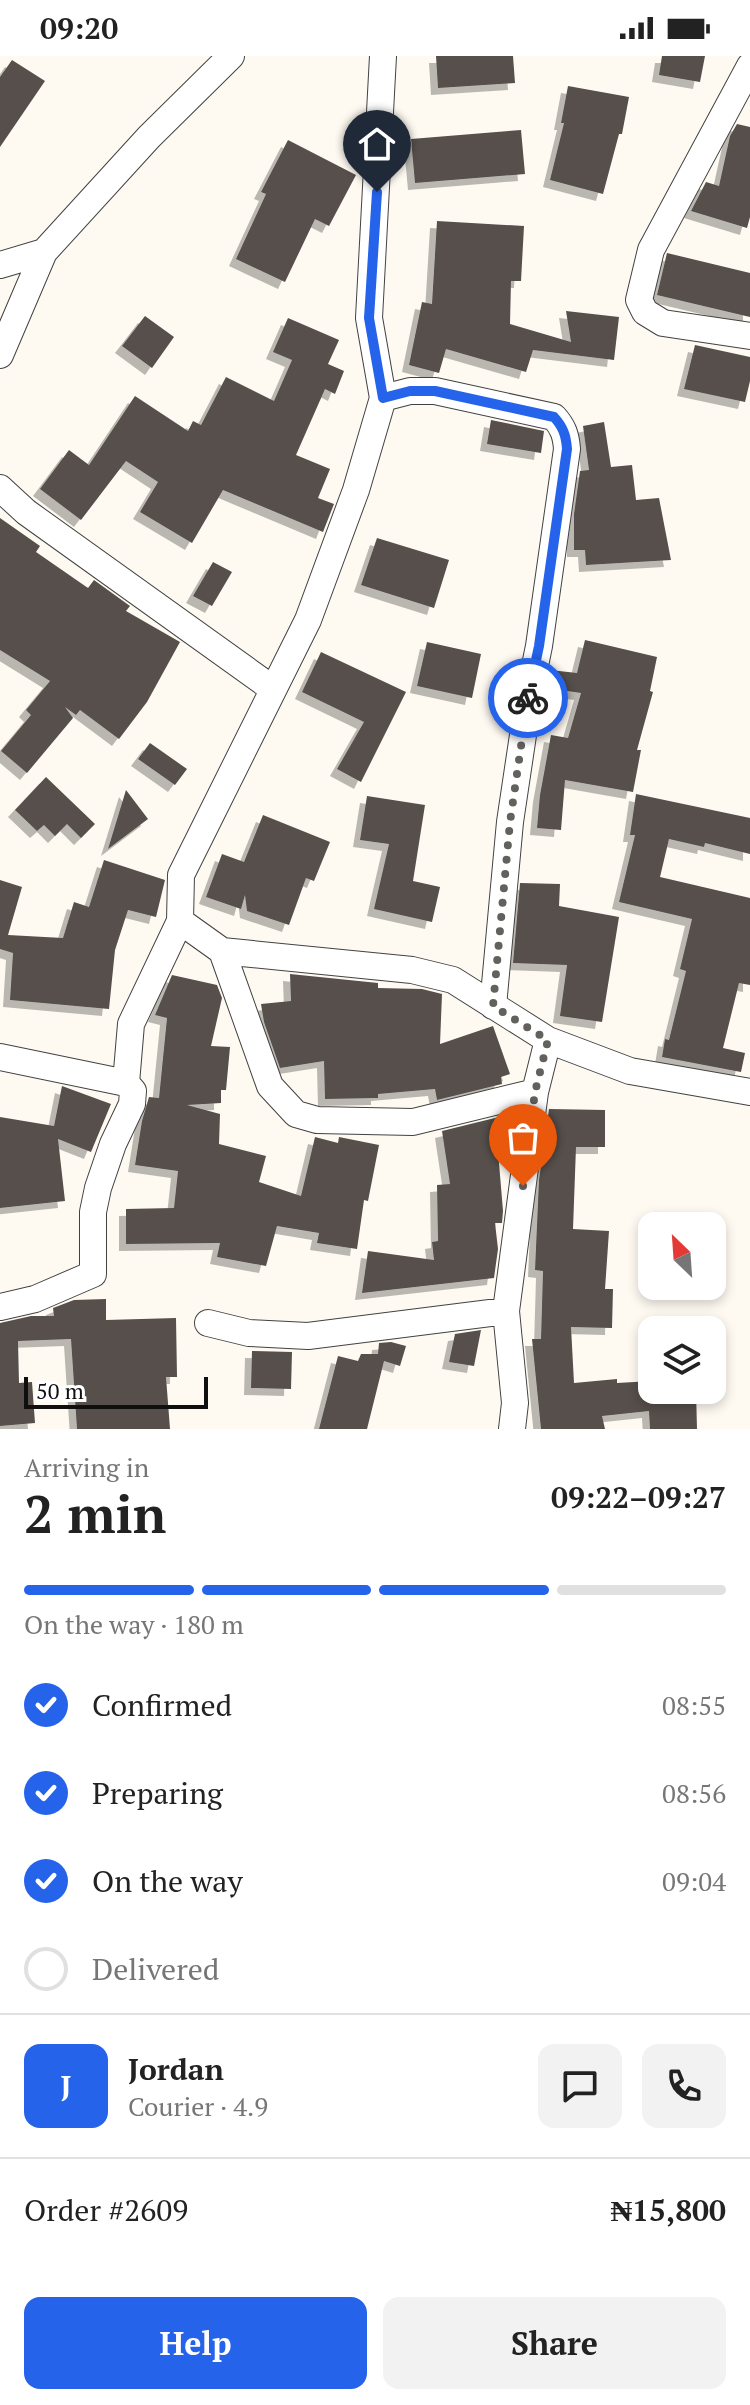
<!DOCTYPE html>
<meta charset="utf-8">
<style>
body{margin:0;font-family:"PT Serif",serif;background:#f2f2f2;color:#222;height:100vh;display:flex;flex-direction:column;font-size:30px;white-space:nowrap}
*{box-sizing:border-box;margin:0}
p{font-size:26px;color:#767676}
.icon{flex:none;width:44px;height:44px;fill:none;stroke:currentColor;stroke-width:2;stroke-linecap:round;stroke-linejoin:round}
.map{position:relative;height:1373px;overflow:hidden}
.side{display:flex;flex-direction:column;background:#fff;flex:1}
.side>*{flex:none}
.needle{width:52px;rotate:335deg}
.controls{position:absolute;left:638px;top:1156px;display:grid;gap:16px}
.controls a{display:grid;place-items:center;width:88px;height:88px;border-radius:16px;background:#fff;box-shadow:0 4px 12px #0003;font-size:40px}
.scale{position:absolute;left:24px;bottom:20px;width:184px;box-sizing:border-box;padding-left:8px;border:4px solid #0f0f0f;border-top:0;font-size:22px;line-height:28px;white-space:nowrap;color:#0f0f0f;-webkit-text-stroke:6px #fff;paint-order:stroke}
.pin{position:absolute;display:grid;place-items:center;width:68px;height:68px;color:#fff;margin:-82px -34px;border-radius:50% 50% 50% 0;rotate:-45deg;box-shadow:0 0 8px #0007}
.pin .icon{rotate:45deg}
.courier{position:absolute;display:grid;place-items:center;width:80px;height:80px;margin:-40px;border:6px solid #2563eb;border-radius:50%;background:#fff;color:#222;box-shadow:0 2px 10px #0007}
.overview em{font-style:normal;font-weight:700}
.overview div{display:flex;flex-direction:column-reverse}
.overview{display:flex;align-items:center;justify-content:space-between;height:136px;padding:0 24px}
h1{font-size:52px;font-weight:700;line-height:60px}
.bar{display:grid;grid-template-columns:repeat(4,1fr);gap:12px 8px;align-content:center;height:96px;padding:0 24px}
.bar i{height:10px;border-radius:6px;background:#e0e0e0}
.bar .on{background:#2563eb}
.bar p{grid-column:span 4}
.line{display:flex;align-items:center;gap:20px;padding:0 24px;border-top:2px solid #e0e0e0}
.line div{flex:1}
.round{display:grid;place-items:center;flex:none;width:84px;height:84px;border-radius:16px;background:#f2f2f2}
ol{padding:0 24px;list-style:none}
li{display:flex;align-items:center;gap:24px;height:88px}
li p{margin-inline-start:auto}
li .icon{padding:8px;border-radius:50%;background:#2563eb;color:#fff;stroke-width:4}
li:last-child{color:#767676}
li i{width:44px;height:44px;border:4px solid #e0e0e0;border-radius:50%}
.cta{display:flex;gap:16px;margin-top:auto;padding:16px 24px}
.cta a{flex:1;height:92px;border-radius:16px;background:#2563eb;color:#fff;font-size:32px;font-weight:700;line-height:92px;text-align:center}
.cta a+a{background:#f2f2f2;color:#222}
.status{display:flex;justify-content:space-between;align-items:center;height:56px;padding:0 40px;background:#fff;direction:ltr}
.status svg{height:22px;fill:currentColor}
.map>svg:first-child{display:block}
.building{fill:#564f4c;filter:url(#shadow)}
.lines{fill:none;stroke-linecap:round;stroke-linejoin:round}
.minor-casing{stroke:#424242;stroke-width:28}
.minor{stroke:#fff;stroke-width:26}
.done{stroke:#63615e;stroke-width:8;stroke-dasharray:0 14.4}
.route{stroke:#2563eb;stroke-width:10}
</style>
<div class="status"><b>09:20</b><svg viewBox="0 0 49 12"><path d="M0 12V9h3v3zM5 12V6h3v6zM10 12V3h3v9zM15 12V0h3v12zM26 1h20v11H26zM47 4h2v5h-2z"/></svg></div>
<div class="map">
<svg width="750" height="1373" viewBox="0 0 750 1373">
<defs>
<filter id="shadow"><feDropShadow dx="-7" dy="7" stdDeviation="0" flood-color="#0004"/></filter>
</defs>
<rect width="100%" height="100%" fill="#fefaf2"/>
<!-- building -->
<path class="building" d="M436,0h77l2,27 -77,5z
M662,0h43l-5,26 -41,-7z
M12,4l33,21 -45,66v-70z
M568,30l61,11 -7,37h-3l-16,60 -53,-14 14,-57h-3z
M737,68l13,3v90l-3,11 -56,-17 15,-29 13,4 11,-50z
M521,74l4,44 -110,9 -4,-44z
M288,84l68,35 -27,51 -14,-7 -30,63 -49,-23 30,-65 -5,-2z
M437,165l87,5 -3,55h-10l-1,43 61,18 -5,-31 53,6 -5,43 -81,-10 -7,22 -80,-23 -7,24 -30,-8 13,-63 10,2z
M667,197l83,20v44l-93,-22z
M145,260l29,21 -22,31 -30,-22z
M288,262l51,22 -11,24 16,7 -9,23 -10,-5 -29,66 34,14 -12,29 16,6 -11,28 -100,-42 -31,53 -52,-31 18,-30 -32,-21 -45,59 -41,-31 29,-39 20,15 46,-69 53,35 5,-10 8,4 25,-48 48,24 18,-41 -19,-8z
M695,289l55,12v24l-5,21 -61,-13z
M491,364l53,11 -3,22 -54,-9z
M604,366l7,45 21,-2 4,35 23,-2 12,62 -85,5 -1,-15h-11v-36l6,-43 9,-1 -6,-44z
M0,462l40,28 -4,6 52,36 6,-8 36,26 -4,5 54,31 -33,60 -28,37 -39,-29 -4,5 -11,-8 8,11 -46,55 -26,-22 30,-36 -5,-5 24,-29 -50,-31z
M377,482l72,22 -15,48 -73,-23z
M213,506l19,10 -20,34 -19,-10z
M585,584l72,17 -7,34 3,1 -16,58h4l-8,42 -68,-12 -4,50 -24,-2 3,-33 11,-60 17,3 13,-45 -34,-5 3,-18 27,3z
M427,586l54,12 -9,44 -55,-12z
M321,596l85,40 -45,90 -24,-13 27,-47 -62,-30z
M510,608l9,1 -4,18 -7,-1z
M150,687l37,26 -12,16 -37,-26z
M46,721l49,47 -14,14 -14,-14 -12,12 -11,-11 -7,6 -22,-21z
M126,734l22,29 -40,30z
M636,738l114,24v36l-45,-11 -1,4 -35,-8 -9,38 90,21v87l-11,-2 -16,65 22,5 -4,19 -79,-15 3,-18 4,1 17,-69 -6,-2 12,-50 -73,-17 16,-67h-5z
M367,740l58,9 -12,76 27,6 -8,35 -58,-13 15,-65 -29,-4z
M263,759l67,27 -16,39 -8,-3 -17,47 -42,-14 -2,-16 -4,14 -35,-12 16,-43 22,8z
M104,804l61,20 -9,37 -28,-7 -13,40 -6,59 -99,-9 3,-47 -13,-4v-69l22,7 -14,48 55,3 11,-36 15,5z
M520,827l40,1 -1,22 60,11 -17,105 -42,-6 7,-51 -54,-2z
M290,918l88,9v5l44,1 20,5 -2,50 53,-18 17,48 -9,3 1,7 -65,16 -2,-11 -57,5v4l-53,1 -1,-38 -44,7 -16,-46 -3,-18 30,-3z
M172,919l45,10 5,13 -11,48 19,1 -4,43h-5v13l-34,2 33,9 -1,30 47,12 -7,26 42,14 14,-59 23,6 1,-6 40,8 -11,56 -4,-1 -7,49 -40,-6 2,-10 -42,-7 -11,40 -49,-9 3,-14 -94,1v-35l48,-1 4,-37 -43,-6 7,-44 7,-24 10,1 8,-80 -12,-3z
M62,1030l49,18 -20,48 -33,-13 7,62 -65,7v-91l54,9z
M549,1053l56,1v37h-29l-3,82 36,2 -4,58h8l-1,39 -41,-1 3,56 43,-4v4l35,-2v9h44l1,39h-47l-1,-18 -47,5 3,13h-64l-9,-90h9l2,-68 -8,-1 4,-90z
M507,1059l5,32 -14,4 5,60 -1,12h-7l3,26 -4,29 -132,15 6,-42 66,9 -2,-18 6,-1 -1,-56 13,-1 -8,-53z
M106,1243v21l70,-2 1,59h-11l4,52h-93l-6,-90 -53,2 1,42 13,-1 3,41 -35,3v-103l31,-7h23l-1,-8 21,-8z
M481,1274l-7,36 -25,-4 6,-28z
M391,1286l15,4 -6,20 -16,-5 -17,68h-48l19,-73 20,5 3,-7h17l1,-11z
M252,1295l40,1 -1,37 -40,-1z"/>
<g class="lines">
<defs>
<path id="minor" d="M750,10l-99,184 -12,50 6,12 18,11 87,13
M0,209l44,-13
M0,299l44,-103 105,-115 82,-81
M383,342l27,-7h25l119,26c9,10 12,18 13,32l-28,197 -10,49 -19,127 -17,184
M0,432l26,24 247,177
M180,865l42,30 190,19 41,10 95,60 82,31 120,21
M222,895l48,135 26,28 21,6 96,2 122,-30
M0,1001l126,26 7,8 -1,13 -19,40 -15,44 -5,24v62l-58,25 -35,8
M126,1027l5,-59 49,-103 1,-46 127,-255 48,-130 27,-92 -14,-80 14,-262
M208,1267l41,10 59,3 198,-25
M512,1373l3,-26 -9,-92 29,-219 13,-52"/>
</defs>
<!-- minor casing -->
<use href="#minor" class="minor-casing"/>
<!-- minor -->
<use href="#minor" class="minor"/>
</g>
<g class="lines">
<!-- done -->
<path class="done" d="M523,1130l12,-94 13,-52 -55,-34 17,-184 18,-124"/>
<!-- route -->
<path class="route" d="M377,136l-8,126 14,80 27,-7h25l119,26c9,10 12,18 13,32l-28,197 -11,52"/>
</g>
</svg>
<div class="controls">
<a><svg class="needle" viewBox="-14 -14 28 28"><path d="M0-13l5 13h-10z" fill="#e53935"/><path d="M0 13l5-13h-10z" fill="#767676"/></svg></a>
<a><svg class="icon" aria-label="layers" viewBox="0 0 24 24"><path d="M12 4l9 5-9 5-9-5zM3 14l9 5 9-5"/></svg></a>
</div>
<div class="scale">50 m</div>
<div class="pin" style="left:523px;top:1130px;background:#ea580c"><svg class="icon" aria-label="bag" viewBox="0 0 24 24"><path d="M5 8h14l-1 12H6zM9 8a3 3 0 0 1 6 0"/></svg></div>
<div class="pin" style="left:377px;top:136px;background:#1f2937"><svg class="icon" aria-label="home" viewBox="0 0 24 24"><path d="M3 11l9-7 9 7M6 9v11h12V9"/></svg></div>
<div class="courier" style="left:528px;top:642px"><svg class="icon" aria-label="bike" viewBox="0 0 24 24"><circle cx="6" cy="16" r="4"/><circle cx="18" cy="16" r="4"/><path d="M6 16l4-8h5l3 8M10 8l3 8H6M13 5h3"/></svg></div>
</div>
<section class="side">
<div class="overview"><div><h1>2 min</h1><p>Arriving in</p></div><em>09:22–09:27</em></div>
<div class="bar"><i class="on"></i><i class="on"></i><i class="on"></i><i></i><p>On the way · 180 m</p></div>
<ol>
<li><svg class="icon" aria-label="check" viewBox="0 0 24 24"><path d="M5 12l5 5 9-10"/></svg>Confirmed<p>08:55</p></li>
<li><svg class="icon" aria-label="check" viewBox="0 0 24 24"><path d="M5 12l5 5 9-10"/></svg>Preparing<p>08:56</p></li>
<li><svg class="icon" aria-label="check" viewBox="0 0 24 24"><path d="M5 12l5 5 9-10"/></svg>On the way<p>09:04</p></li>
<li><i></i>Delivered</li>
</ol>
<div class="line" style="height:144px"><b class="round" style="background:#2563eb;color:#fff">J</b><div><b>Jordan</b><p>Courier · 4.9</p></div><a class="round"><svg class="icon" aria-label="chat" viewBox="0 0 24 24"><path d="M4 5h16v11H9l-5 4z"/></svg></a><a class="round"><svg class="icon" aria-label="phone" viewBox="0 0 24 24"><path d="M5 4h4l2 5-3 2q2 4 5 5l2-3 5 2v4C11 20 4 13 5 4z"/></svg></a></div>
<div class="line" style="height:104px"><div>Order #2609</div><b>₦15,800</b></div>
<div class="cta"><a>Help</a><a>Share</a></div>
</section>
